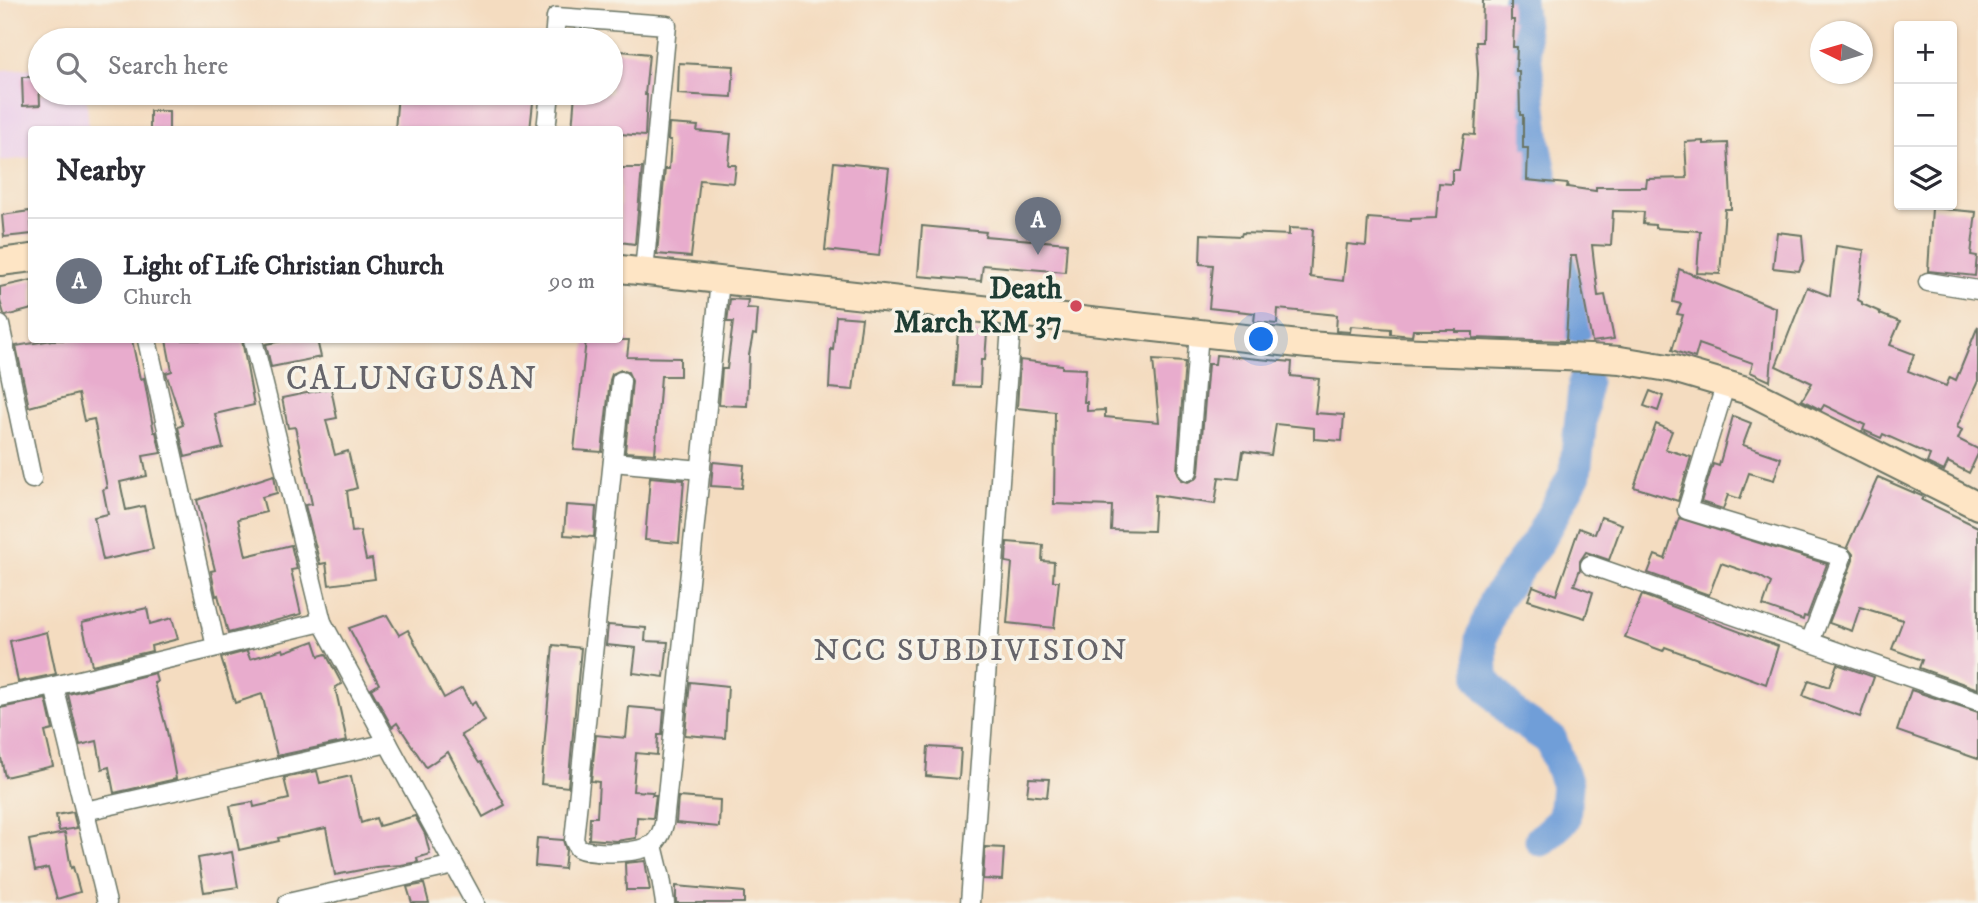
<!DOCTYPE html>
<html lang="en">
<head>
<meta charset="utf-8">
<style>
  body { margin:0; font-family:"IM FELL DW Pica",serif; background:#f2f2f3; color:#2b2b33 }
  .controls { position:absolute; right:21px; top:21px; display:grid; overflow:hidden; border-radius:7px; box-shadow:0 2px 5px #0004 }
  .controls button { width:63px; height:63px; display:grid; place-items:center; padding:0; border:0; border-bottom:2px solid #e1e1e2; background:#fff; color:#2b2b33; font:35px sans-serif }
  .compass { position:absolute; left:1810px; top:21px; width:63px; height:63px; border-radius:50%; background:#fff; box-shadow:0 2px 5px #0004; rotate:275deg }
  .you { position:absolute; left:1262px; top:340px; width:24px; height:24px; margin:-18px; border:5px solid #fff; border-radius:50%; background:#1a73e8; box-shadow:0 0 0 10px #1a73e833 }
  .badge { display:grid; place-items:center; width:46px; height:46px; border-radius:50%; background:#7c3aed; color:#fff; font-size:23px; font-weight:700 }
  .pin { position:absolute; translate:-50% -58px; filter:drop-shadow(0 2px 4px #0008) }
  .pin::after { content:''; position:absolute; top:37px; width:24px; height:21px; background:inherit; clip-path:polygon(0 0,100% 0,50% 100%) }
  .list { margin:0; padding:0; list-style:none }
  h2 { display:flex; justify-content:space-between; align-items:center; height:91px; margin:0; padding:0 28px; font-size:30px }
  h2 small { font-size:23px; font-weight:400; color:#7c7c81 }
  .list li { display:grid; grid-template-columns:46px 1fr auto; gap:21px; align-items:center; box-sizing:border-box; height:126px; padding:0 28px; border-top:2px solid #e1e1e2 }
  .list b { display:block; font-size:26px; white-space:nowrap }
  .list p { margin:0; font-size:23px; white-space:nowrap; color:#7c7c81 }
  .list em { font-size:23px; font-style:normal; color:#7c7c81 }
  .icon { flex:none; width:38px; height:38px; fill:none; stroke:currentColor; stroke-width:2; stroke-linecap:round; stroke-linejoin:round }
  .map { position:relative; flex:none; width:1978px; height:903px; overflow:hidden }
  .search { position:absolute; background:#fff; box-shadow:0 2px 5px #0004; left:28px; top:28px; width:595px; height:77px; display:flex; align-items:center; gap:18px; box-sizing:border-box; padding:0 24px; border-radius:38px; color:#7c7c81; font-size:26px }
  .panel { position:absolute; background:#fff; box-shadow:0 2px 5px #0004; left:28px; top:126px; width:595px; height:217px; border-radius:7px }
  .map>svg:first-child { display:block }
  .built { fill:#ecd1ea }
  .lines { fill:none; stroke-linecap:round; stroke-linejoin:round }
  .river { stroke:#709ed8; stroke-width:33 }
  .building { fill:#e8accd }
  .street-casing { stroke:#6a7565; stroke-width:21 }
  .secondary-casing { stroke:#6a7565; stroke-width:30 }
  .street { stroke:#fff; stroke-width:18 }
  .secondary { stroke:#fee5c5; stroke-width:26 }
  .poi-dot { fill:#d1495b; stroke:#f7f3e8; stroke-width:2.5 }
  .labels { text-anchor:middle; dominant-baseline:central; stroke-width:7; stroke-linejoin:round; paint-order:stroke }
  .poi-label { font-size:30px; font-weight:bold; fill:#1f3d34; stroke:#f7f3e8; text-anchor:end }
  .neighbourhood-label { font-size:32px; letter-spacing:2px; fill:#65646a; stroke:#f7f3e8 }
  .quarter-label { font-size:33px; letter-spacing:2px; fill:#65646a; stroke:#f7f3e8 }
</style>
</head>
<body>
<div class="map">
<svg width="1978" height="903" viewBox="0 0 1978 903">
  <rect width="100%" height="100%" fill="#f7f3e8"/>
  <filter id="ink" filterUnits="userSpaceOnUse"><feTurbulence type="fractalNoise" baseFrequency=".0143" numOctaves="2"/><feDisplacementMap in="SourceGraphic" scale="14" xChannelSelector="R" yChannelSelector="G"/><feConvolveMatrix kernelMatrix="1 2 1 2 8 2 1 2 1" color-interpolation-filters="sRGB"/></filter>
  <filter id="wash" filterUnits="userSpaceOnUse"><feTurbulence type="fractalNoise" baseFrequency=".00686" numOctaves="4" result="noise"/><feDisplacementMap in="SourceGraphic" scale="28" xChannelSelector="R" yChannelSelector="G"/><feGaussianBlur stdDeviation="1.57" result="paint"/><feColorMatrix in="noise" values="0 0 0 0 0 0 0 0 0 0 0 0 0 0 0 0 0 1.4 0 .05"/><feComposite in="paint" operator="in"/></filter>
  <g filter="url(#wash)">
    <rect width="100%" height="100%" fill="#f4dcc0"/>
    <!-- built -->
    <polygon class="built" points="40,68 40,93 86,93 89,129 32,130 31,158 0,161 0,70"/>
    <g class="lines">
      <!-- river -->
      <g class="river">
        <polyline points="1519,0 1535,144 1562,276 1577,326"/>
        <polyline points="1541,840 1564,819 1567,785 1551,740 1515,716 1482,679 1481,639 1495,600 1537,543 1575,474 1585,381"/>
      </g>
    </g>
    <g id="blocks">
      <!-- building -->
      <g class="building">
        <polygon points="1483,0 1511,0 1511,20 1514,20 1513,47 1517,47 1516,71 1519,71 1520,115 1523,115 1523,148 1528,148 1527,180 1568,184 1567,187 1596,191 1596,187 1646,187 1647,179 1687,178 1685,142 1704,141 1704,144 1728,143 1731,201 1731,209 1725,209 1720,274 1697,273 1700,231 1655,228 1655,225 1643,224 1644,212 1613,211 1611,246 1592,245 1598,296 1605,295 1614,339 1592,342 1576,256 1571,256 1566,341 1473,338 1473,332 1456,332 1456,330 1413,330 1412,336 1391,334 1391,329 1351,326 1350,332 1336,331 1337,315 1278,309 1277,324 1254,322 1255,313 1209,308 1213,265 1200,264 1201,234 1241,236 1242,233 1289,235 1289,228 1313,229 1310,277 1343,281 1347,244 1366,246 1368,218 1411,221 1411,219 1436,218 1439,183 1452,184 1452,170 1459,170 1464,134 1475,135 1478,74 1476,42 1482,42"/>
        <polygon points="611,50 649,54 645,95 647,95 645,136 620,134 620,130 572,130 575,93 611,93"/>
        <polygon points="679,63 734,66 732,97 678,94"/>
        <polygon points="22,77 39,77 40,105 23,106"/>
        <polygon points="398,93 534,93 530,130 395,130"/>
        <rect x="150" y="111" width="19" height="19"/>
        <polygon points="669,124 698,126 697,131 731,134 728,165 736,165 734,183 700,180 691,257 657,254 665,169 669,169 671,140 668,140"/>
        <polygon points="834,162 889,168 879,256 825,250"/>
        <polygon points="620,168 642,168 635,244 620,242"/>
        <polygon points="1932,208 1976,212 1971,255 1977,256 1975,276 1928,271"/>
        <polygon points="30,211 32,234 4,237 2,215"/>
        <polygon points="922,226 986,232 985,236 1067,243 1065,272 983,265 981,281 918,276"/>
        <polygon points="1777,232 1802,235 1804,259 1799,271 1773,268"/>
        <polygon points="1836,246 1864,250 1858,300 1862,302 1862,304 1880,312 1880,314 1900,322 1890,345 1914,354 1908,371 1946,386 1950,377 1956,380 1978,326 1978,381 1957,427 1962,430 1958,439 1978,449 1978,454 1969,473 1948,462 1944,471 1927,463 1930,455 1883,434 1881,438 1863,430 1865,425 1824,405 1821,410 1802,400 1812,383 1776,366 1807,287 1830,296"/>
        <polygon points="1679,269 1776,308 1770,381 1750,372 1753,363 1699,344 1695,358 1672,350 1683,315 1677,314 1681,304 1673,302"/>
        <polygon points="32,280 32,309 6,316 4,314 0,301 0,287"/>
        <polygon points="730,299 748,300 747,308 758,309 756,335 753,334 749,355 747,406 719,405 722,369 727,369 733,322 727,322"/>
        <polygon points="836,316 862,318 853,390 829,388 831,349 833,350"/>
        <polygon points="958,331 987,333 985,360 981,360 980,387 954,386"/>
        <polygon points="52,340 132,340 140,379 144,378 154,432 156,432 161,453 143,456 147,476 120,482 126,510 144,506 153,549 103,560 94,517 108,514 103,489 107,488 94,419 84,421 78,394 29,407 16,346"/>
        <polygon points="166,340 242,340 254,405 215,414 223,448 185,457 178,427 183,425 166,373 172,371"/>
        <polygon points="287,340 317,340 321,357 271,367 266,344"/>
        <polygon points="586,340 629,340 627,357 680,358 680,376 661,376 655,454 625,452 632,381 628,372 621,370 612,374 610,380 602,452 574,450"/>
        <polygon points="1216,355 1292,362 1291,376 1319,379 1315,413 1344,415 1342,441 1314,439 1314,428 1276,424 1271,455 1243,451 1239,479 1219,477 1215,504 1155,495 1153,531 1111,530 1112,506 1054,504 1055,412 1017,408 1020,360 1062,365 1062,368 1086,369 1084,402 1087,402 1087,411 1105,410 1105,417 1159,422 1153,360 1185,362 1177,470 1181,480 1188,482 1197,478 1199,472 1208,364 1215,364"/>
        <polygon points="331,388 337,418 326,420 335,455 348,451 357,488 347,491 352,532 360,531 366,560 372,559 375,579 329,585 326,563 320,564 305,505 312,504 295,427 288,428 282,398"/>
        <polygon points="1650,391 1663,396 1658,411 1644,406"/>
        <polygon points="1733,416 1751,423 1743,445 1781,458 1774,480 1749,473 1740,499 1728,495 1723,509 1701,502 1713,464 1719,466"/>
        <polygon points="1656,424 1672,431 1665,449 1691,457 1678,501 1634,487"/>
        <polygon points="713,462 744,465 742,488 711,486"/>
        <polygon points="274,475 277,493 262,497 266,512 238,519 246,556 291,545 297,569 291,570 301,614 228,633 218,595 216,596 211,571 215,570 197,500"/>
        <polygon points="650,477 684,480 679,543 645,540"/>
        <polygon points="1878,477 1924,497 1922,500 1978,527 1978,689 1919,668 1922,660 1892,649 1903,620 1860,607 1852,631 1829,623 1853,560 1853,554 1847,547"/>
        <polygon points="566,505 596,507 594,537 564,535"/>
        <polygon points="1601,517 1622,524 1609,560 1586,552 1580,561 1580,569 1574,585 1593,592 1585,618 1528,600 1533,586 1556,595 1579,528 1595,534"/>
        <polygon points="1679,518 1827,564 1807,617 1804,616 1803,620 1763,606 1771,583 1759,576 1721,563 1709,595 1648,573 1655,555 1665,559"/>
        <polygon points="1007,542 1043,545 1042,561 1054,562 1053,581 1059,581 1054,628 1007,623 1012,563 1006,562"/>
        <polygon points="1642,595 1778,646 1766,684 1665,647 1663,651 1625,637"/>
        <polygon points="147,608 150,624 172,618 178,639 151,646 152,651 92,665 82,623"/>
        <polygon points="387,615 399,635 408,630 444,698 462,688 471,705 475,702 485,721 461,735 479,763 481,762 505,805 483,817 448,752 426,767 397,723 392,727 371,689 379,684 349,628"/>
        <polygon points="608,625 646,628 645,641 668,642 664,677 633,673 636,648 606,645"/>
        <polygon points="47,632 56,674 18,682 10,641"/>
        <polygon points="314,641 319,656 326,654 342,684 335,687 347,741 277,756 262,694 235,703 221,658 247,651 250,659 283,649 284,652"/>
        <polygon points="553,645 581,648 568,787 541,784"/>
        <polygon points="1837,664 1874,677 1860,717 1803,696 1809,680 1829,687"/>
        <polygon points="155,673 157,682 154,683 167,731 176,779 114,793 109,767 102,769 97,741 80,745 68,694"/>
        <polygon points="690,682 728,686 725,738 685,735"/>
        <polygon points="1911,690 1978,712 1978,759 1897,731"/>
        <polygon points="46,699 53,730 45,732 53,766 5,777 0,753 0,708"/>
        <polygon points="629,707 664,710 662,735 658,735 657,755 636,753 633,791 653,792 652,795 656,795 653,818 637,817 636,838 616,841 589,839 590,817 597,817 599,782 591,781 596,735 626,738"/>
        <polygon points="928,747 961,749 959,779 926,776"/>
        <polygon points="317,771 320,783 351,776 361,823 376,818 379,826 415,816 425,834 430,854 417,858 418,862 401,865 376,867 335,875 326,828 278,838 279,841 239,850 230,806 253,802 254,807 289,799 284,778"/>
        <polygon points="1029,778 1049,779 1047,797 1027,795"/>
        <polygon points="678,797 720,800 719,827 676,823"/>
        <polygon points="73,812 77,828 59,831 56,815"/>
        <polygon points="65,833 71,868 73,867 80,892 57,899 48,868 35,871 29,840"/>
        <polygon points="537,838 563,840 566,850 564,869 535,866"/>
        <polygon points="985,847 1004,848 1002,880 983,879"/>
        <polygon points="232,852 238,887 204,892 198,858"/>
        <polygon points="645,861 650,890 626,890 625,863"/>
        <polygon points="424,884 429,903 412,903 407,887"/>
        <polygon points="676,886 744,892 744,903 676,903"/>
      </g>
    </g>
  </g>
  <g filter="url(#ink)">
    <use href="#blocks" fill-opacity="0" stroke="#6a7565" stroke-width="2"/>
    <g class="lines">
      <defs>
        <g id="street">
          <polyline points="554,40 556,17 667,25 644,272"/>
          <polyline points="546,130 550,93"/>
          <polyline points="1928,282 1978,290"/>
          <polyline points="0,325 32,479"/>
          <polyline points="147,340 216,647"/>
          <polyline points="253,340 322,622 475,903"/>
          <path d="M 621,381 L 574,840 L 578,848 C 592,855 642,854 654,843 C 660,838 662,831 664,824 L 720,281"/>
          <polyline points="1726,383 1687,510 1842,557 1810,642"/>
          <polyline points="613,462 701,470"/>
          <polyline points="1188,471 1199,333"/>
          <polyline points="1590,565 1978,701"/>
          <polyline points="54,686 107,903"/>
          <polyline points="0,697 54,686 322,622"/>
          <polyline points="85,811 388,743"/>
          <polyline points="653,845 661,878 665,903"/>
          <polyline points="288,903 454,865"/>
          <polyline points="970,903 1012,312"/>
        </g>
        <g id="secondary">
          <polyline points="0,262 32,258"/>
          <polyline points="620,269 1308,345 1395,351 1590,358 1620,360 1674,369 1749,391 1978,506"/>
        </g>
      </defs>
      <!-- street casing -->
      <use href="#street" class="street-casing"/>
      <!-- secondary casing -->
      <use href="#secondary" class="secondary-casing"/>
      <!-- street -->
      <use href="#street" class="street"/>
      <!-- secondary -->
      <use href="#secondary" class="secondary"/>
    </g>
  </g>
  <!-- markers -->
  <circle class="poi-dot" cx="1076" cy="306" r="7"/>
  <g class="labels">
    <!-- poi labels -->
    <g class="poi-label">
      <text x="1062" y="289">Death<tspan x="1062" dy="34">March KM 37</tspan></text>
    </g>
    <!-- neighbourhood labels -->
    <g class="neighbourhood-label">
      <text x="971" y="651">NCC SUBDIVISION</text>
    </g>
    <!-- quarter labels -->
    <g class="quarter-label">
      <text x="412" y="379">CALUNGUSAN</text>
    </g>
  </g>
</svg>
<div class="controls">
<button>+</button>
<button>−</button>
<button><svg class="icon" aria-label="layers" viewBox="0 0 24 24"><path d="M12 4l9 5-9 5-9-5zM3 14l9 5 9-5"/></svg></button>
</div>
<svg class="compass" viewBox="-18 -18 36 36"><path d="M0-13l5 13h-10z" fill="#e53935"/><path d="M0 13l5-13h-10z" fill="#7c7c81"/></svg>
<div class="you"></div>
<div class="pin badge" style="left:1038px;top:255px;background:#6b7280">A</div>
<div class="search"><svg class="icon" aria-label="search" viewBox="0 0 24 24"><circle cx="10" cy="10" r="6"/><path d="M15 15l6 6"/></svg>Search here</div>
<section class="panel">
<h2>Nearby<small></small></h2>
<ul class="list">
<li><span class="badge" style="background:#6b7280">A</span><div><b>Light of Life Christian Church</b><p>Church</p></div><em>90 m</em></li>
</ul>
</section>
</div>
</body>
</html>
